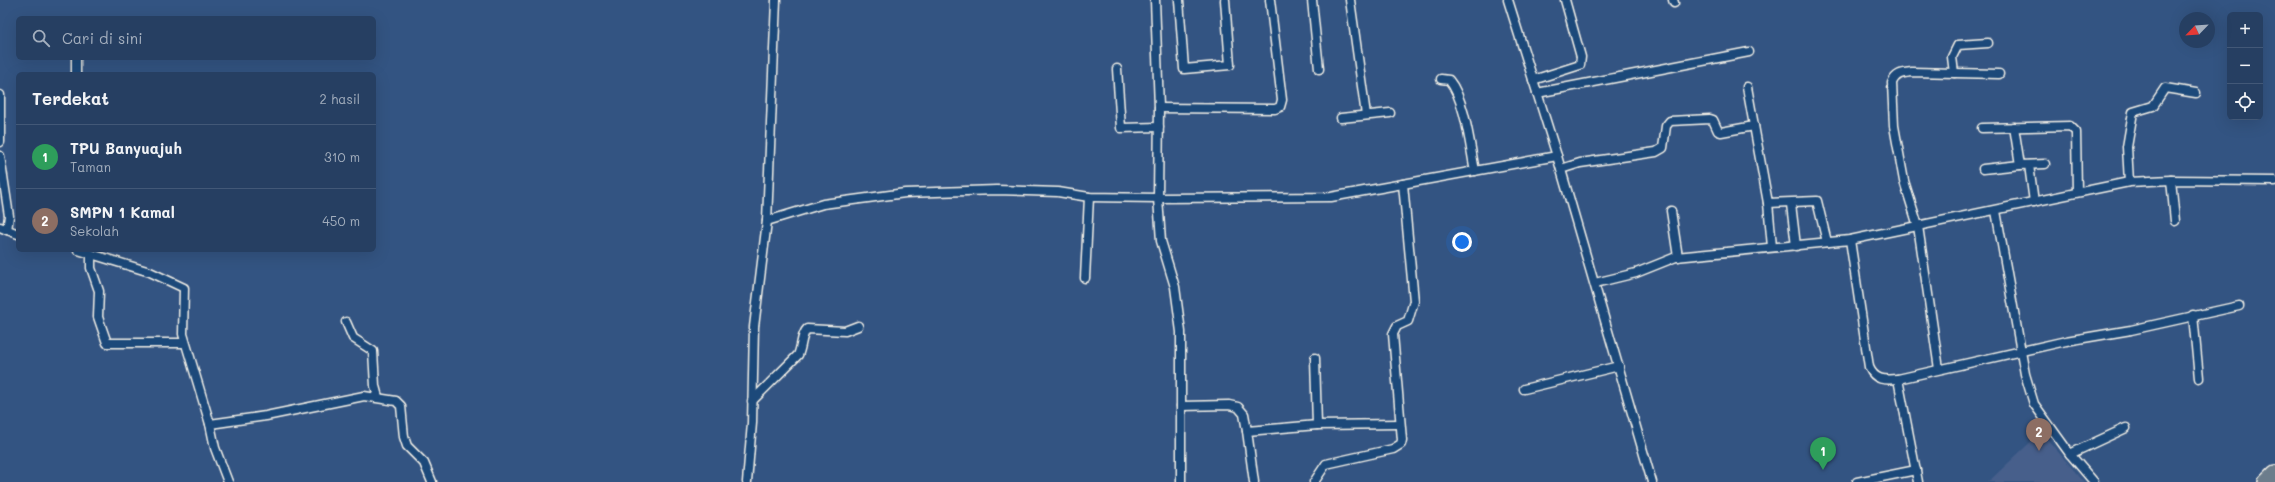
<!DOCTYPE html>
<html lang="id">
<head>
<meta charset="utf-8">
<style>
  body { margin:0; font-family:Mali,sans-serif; background:#2e4668; color:#f1f3f6 }
  .controls { position:absolute; right:12px; top:12px; display:grid; overflow:hidden; border-radius:6px; box-shadow:0 4px 16px #0002 }
  .controls button { width:36px; height:36px; display:grid; place-items:center; padding:0; border:0; border-bottom:1px solid #425877; background:#263f62; color:#f1f3f6; font:20px sans-serif }
  .compass { position:absolute; left:2179px; top:12px; width:36px; height:36px; border-radius:50%; background:#263f62; box-shadow:0 4px 16px #0002; rotate:245deg }
  .you { position:absolute; left:1462px; top:242px; width:14px; height:14px; margin:-10px; border:3px solid #fff; border-radius:50%; background:#1a73e8; box-shadow:0 0 0 6px #1a73e833 }
  .badge { display:grid; place-items:center; width:26px; height:26px; border-radius:50%; background:#95b2f1; color:#fff; font-size:13px; font-weight:700 }
  .pin { position:absolute; translate:-50% -33px; filter:drop-shadow(0 1px 2px #0008) }
  .pin::after { content:''; position:absolute; top:21px; width:14px; height:12px; background:inherit; clip-path:polygon(0 0,100% 0,50% 100%) }
  .list { margin:0; padding:0; list-style:none }
  h2 { display:flex; justify-content:space-between; align-items:center; height:52px; margin:0; padding:0 16px; font-size:17px }
  h2 small { font-size:13px; font-weight:400; color:#a4afbe }
  .list li { display:grid; grid-template-columns:26px 1fr auto; gap:12px; align-items:center; box-sizing:border-box; height:64px; padding:0 16px; border-top:1px solid #425877 }
  .list b { display:block; font-size:15px; white-space:nowrap }
  .list p { margin:0; font-size:13px; white-space:nowrap; color:#a4afbe }
  .list em { font-size:13px; font-style:normal; color:#a4afbe }
  .icon { flex:none; width:22px; height:22px; fill:none; stroke:currentColor; stroke-width:2; stroke-linecap:round; stroke-linejoin:round }
  .map { position:relative; flex:none; width:2275px; height:482px; overflow:hidden }
  .search { position:absolute; background:#263f62; box-shadow:0 4px 16px #0002; left:16px; top:16px; width:360px; height:44px; display:flex; align-items:center; gap:10px; box-sizing:border-box; padding:0 14px; border-radius:6px; color:#a4afbe; font-size:15px }
  .panel { position:absolute; background:#263f62; box-shadow:0 4px 16px #0002; left:16px; top:72px; width:360px; height:180px; border-radius:6px }
  .map>svg:first-child { display:block }
  .built { fill:#465f8b }
  .lines { fill:none; stroke-linecap:round; stroke-linejoin:round }
  .street-casing { stroke:#f4f1e8; stroke-width:11 }
  .highway-casing { stroke:#f4f1e8; stroke-width:18 }
  .street { stroke:#1f4a7a; stroke-width:8 }
  .highway { stroke:#6c7d8c; stroke-width:15 }
</style>
</head>
<body>
<div class="map">
<svg width="2275" height="482" viewBox="0 0 2275 482">
  <rect width="100%" height="100%" fill="#335482"/>
  <filter id="ink" filterUnits="userSpaceOnUse"><feTurbulence type="fractalNoise" baseFrequency=".025" numOctaves="2"/><feDisplacementMap in="SourceGraphic" scale="8" xChannelSelector="R" yChannelSelector="G"/><feConvolveMatrix kernelMatrix="1 2 1 2 8 2 1 2 1" color-interpolation-filters="sRGB"/></filter>
  <g filter="url(#ink)">
    <!-- built -->
    <polygon class="built" points="2041,432 2084,482 1988,482"/>
    <g class="lines">
      <defs>
        <g id="street">
          <polyline points="776,0 767,221 823,204 905,193 997,190 1058,192 1089,197 1158,198 1331,197 1557,156"/>
          <polyline points="1155,0 1159,108 1158,198 1161,241 1175,287 1181,332 1181,482"/>
          <polyline points="1179,0 1184,69 1230,65 1225,0"/>
          <polyline points="1312,0 1319,69"/>
          <polyline points="1350,0 1366,115"/>
          <polyline points="1508,0 1557,156 1652,482"/>
          <polyline points="1673,0 1674,3"/>
          <polyline points="1117,69 1121,128 1159,127"/>
          <polyline points="1954,73 1952,57 1958,45 1988,43"/>
          <polyline points="76,74 76,58"/>
          <path d="M 1441,79 L 1449,80 C 1465,99 1470,146 1475,171"/>
          <polyline points="1533,80 1580,65 1581,57 1565,0"/>
          <polyline points="1747,87 1768,203 1817,201 1827,242"/>
          <polyline points="1537,93 1749,52"/>
          <polyline points="0,95 0,142"/>
          <polyline points="1159,108 1275,109 1280,107 1282,100 1270,0"/>
          <polyline points="1341,118 1390,113"/>
          <polyline points="2014,127 2020,165 2045,164"/>
          <polyline points="1982,128 2070,126 2076,132 2077,192"/>
          <polyline points="0,156 9,216 7,230"/>
          <polyline points="2029,165 2034,202"/>
          <polyline points="1561,169 1580,163 1656,152 1663,148 1666,126 1670,121 1710,119 1713,120 1718,131 1721,132 1754,126"/>
          <polyline points="1983,169 2020,165"/>
          <polyline points="2171,180 2175,221"/>
          <polyline points="2129,182 2127,147 2133,112 2153,106 2165,88 2196,93"/>
          <polyline points="1768,203 1772,247"/>
          <polyline points="1791,204 1796,246"/>
          <polyline points="1671,211 1678,257"/>
          <polyline points="1996,211 2025,374 2034,404 2070,454 2094,482"/>
          <polyline points="0,227 18,234"/>
          <path d="M 1850,240 L 1869,367 C 1875,381 1885,380 1898,379 L 2066,341 L 2131,330 L 2239,306"/>
          <polyline points="78,250 150,272 184,288 183,334 210,424 266,416 364,396 396,401 401,406 404,437 407,446 424,463 432,482"/>
          <polyline points="91,254 91,268 99,291 98,317 107,343 185,343"/>
          <polyline points="1085,278 1089,197"/>
          <polyline points="1595,283 1636,273 1676,257 1850,240 2129,182 2171,180 2275,181"/>
          <polyline points="2193,315 2199,378"/>
          <polyline points="346,322 353,338 373,351 375,386 378,397"/>
          <path d="M 1939,369 L 1918,226 L 1904,181 L 1894,126 L 1892,83 C 1896,73 1903,73 1912,72 L 1999,74"/>
          <polyline points="1898,379 1918,482"/>
          <polyline points="1524,389 1619,366"/>
          <path d="M 752,401 L 798,355 C 802,347 801,335 807,329 L 845,331 L 858,326"/>
          <polyline points="1181,406 1229,405 1238,407 1244,414 1247,431 1317,425 1315,358"/>
          <polyline points="210,424 215,448 228,482"/>
          <polyline points="1317,425 1400,424"/>
          <polyline points="1247,431 1254,482"/>
          <polyline points="2070,454 2126,428"/>
          <polyline points="747,482 752,423 754,327 767,221"/>
          <polyline points="1314,482 1326,464 1393,449 1401,444 1402,440 1393,334 1397,326 1408,321 1414,301 1403,184"/>
          <polyline points="1857,482 1916,470"/>
        </g>
        <polyline id="highway" points="2266,482 2275,473"/>
      </defs>
      <!-- street casing -->
      <use href="#street" class="street-casing"/>
      <!-- highway casing -->
      <use href="#highway" class="highway-casing"/>
      <!-- street -->
      <use href="#street" class="street"/>
      <!-- highway -->
      <use href="#highway" class="highway"/>
    </g>
  </g>
</svg>
<div class="controls">
<button>+</button>
<button>−</button>
<button><svg class="icon" aria-label="locate" viewBox="0 0 24 24"><circle cx="12" cy="12" r="6"/><path d="M12 2v4M12 18v4M2 12h4M18 12h4"/></svg></button>
</div>
<svg class="compass" viewBox="-18 -18 36 36"><path d="M0-13l5 13h-10z" fill="#e53935"/><path d="M0 13l5-13h-10z" fill="#a4afbe"/></svg>
<div class="you"></div>
<div class="pin badge" style="left:1823px;top:470px;background:#2e9e5b">1</div>
<div class="pin badge" style="left:2039px;top:451px;background:#8d6e63">2</div>
<div class="search"><svg class="icon" aria-label="search" viewBox="0 0 24 24"><circle cx="10" cy="10" r="6"/><path d="M15 15l6 6"/></svg>Cari di sini</div>
<section class="panel">
<h2>Terdekat<small>2 hasil</small></h2>
<ul class="list">
<li><span class="badge" style="background:#2e9e5b">1</span><div><b>TPU Banyuajuh</b><p>Taman</p></div><em>310 m</em></li>
<li><span class="badge" style="background:#8d6e63">2</span><div><b>SMPN 1 Kamal</b><p>Sekolah</p></div><em>450 m</em></li>
</ul>
</section>
</div>
</body>
</html>
